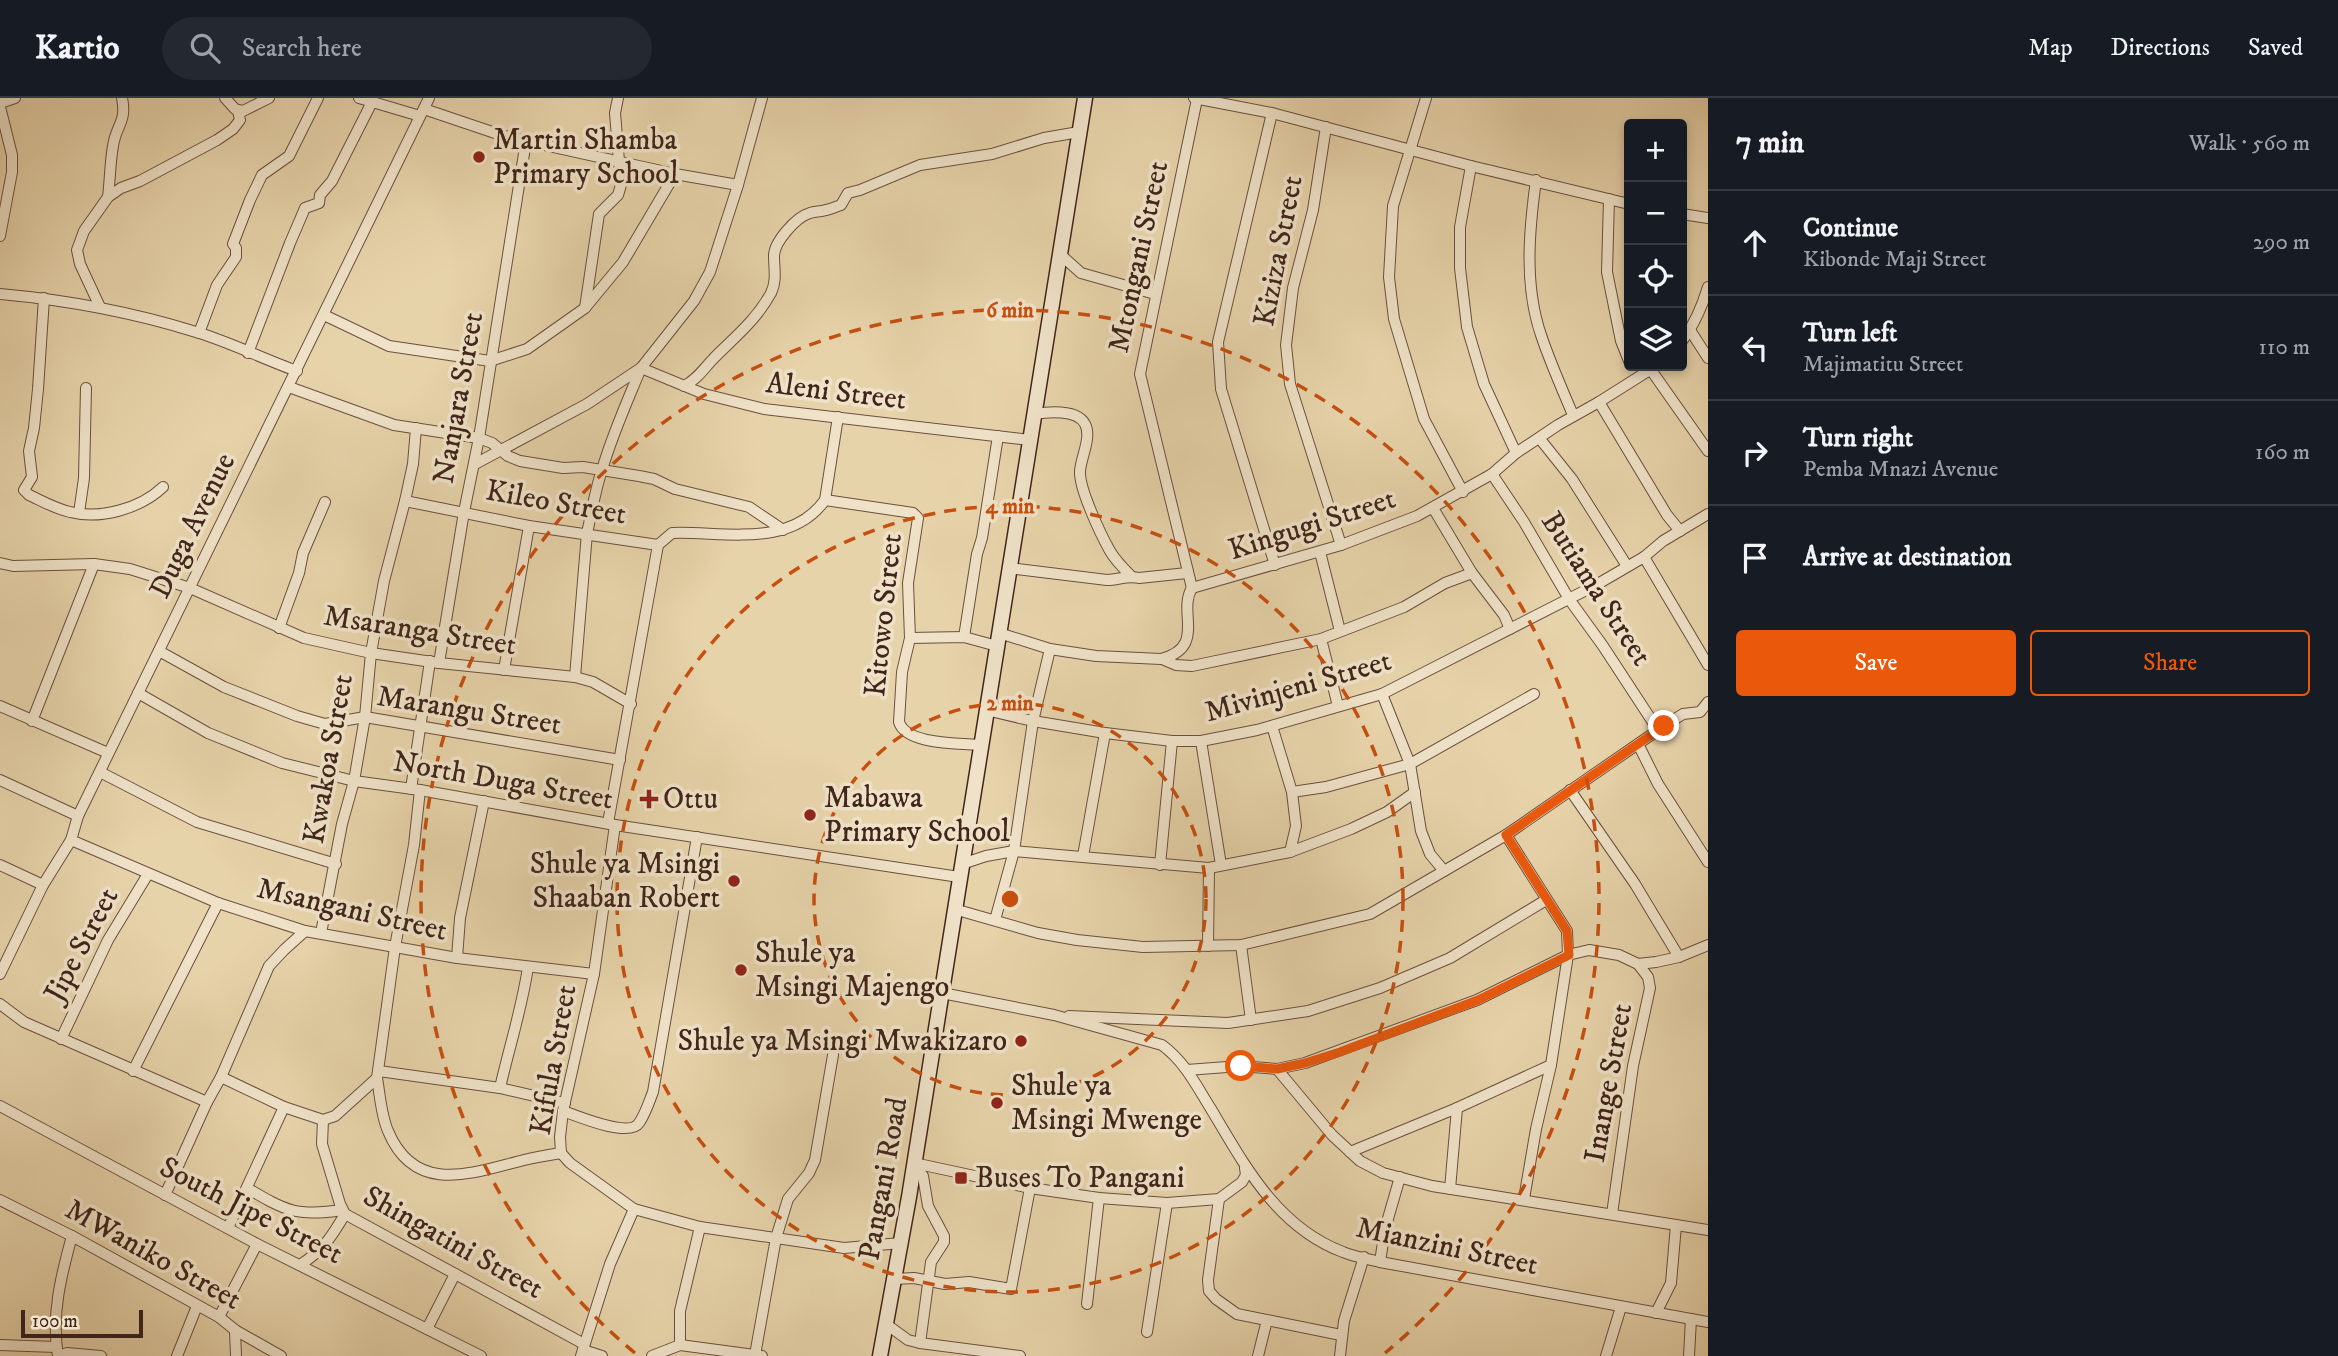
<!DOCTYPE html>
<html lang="en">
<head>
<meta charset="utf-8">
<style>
  body { margin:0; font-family:"IM FELL DW Pica",serif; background:#242831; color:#f1f3f6 }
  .controls { position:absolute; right:21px; top:21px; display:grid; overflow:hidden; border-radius:7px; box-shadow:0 4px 10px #0003 }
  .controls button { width:63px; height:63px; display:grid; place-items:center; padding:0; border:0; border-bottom:2px solid #363941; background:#171b24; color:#f1f3f6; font:35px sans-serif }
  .scale { position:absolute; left:21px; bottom:18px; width:122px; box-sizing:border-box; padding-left:7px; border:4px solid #41251b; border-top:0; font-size:19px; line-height:24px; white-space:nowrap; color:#41251b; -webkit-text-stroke:5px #efe2c8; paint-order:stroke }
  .stop { position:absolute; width:21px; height:21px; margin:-16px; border:5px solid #ea580c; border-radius:50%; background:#fff }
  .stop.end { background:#ea580c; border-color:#fff; box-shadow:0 2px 7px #0008 }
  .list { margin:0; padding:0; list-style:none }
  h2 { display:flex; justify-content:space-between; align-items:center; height:91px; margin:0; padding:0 28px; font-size:30px }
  h2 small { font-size:23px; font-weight:400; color:#9ea1a6 }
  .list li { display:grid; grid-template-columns:46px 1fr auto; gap:21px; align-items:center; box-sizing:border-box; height:105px; padding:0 28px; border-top:2px solid #363941 }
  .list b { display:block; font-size:26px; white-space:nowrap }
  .list p { margin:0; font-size:23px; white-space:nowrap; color:#9ea1a6 }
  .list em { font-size:23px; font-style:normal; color:#9ea1a6 }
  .actions { display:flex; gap:14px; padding:21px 28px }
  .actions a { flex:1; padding:16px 0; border:2px solid #ea580c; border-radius:7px; text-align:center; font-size:24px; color:#ea580c }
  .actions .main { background:#ea580c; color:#fff }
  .icon { flex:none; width:38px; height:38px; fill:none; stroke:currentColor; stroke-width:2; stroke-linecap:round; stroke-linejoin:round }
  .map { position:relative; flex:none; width:1708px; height:1258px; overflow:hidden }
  header { display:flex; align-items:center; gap:42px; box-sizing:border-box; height:98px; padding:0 35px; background:#171b24; border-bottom:2px solid #363941 }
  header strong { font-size:33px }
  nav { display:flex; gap:38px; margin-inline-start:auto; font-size:24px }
  .search { width:490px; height:63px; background:#242831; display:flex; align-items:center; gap:18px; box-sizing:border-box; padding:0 24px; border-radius:38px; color:#9ea1a6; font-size:26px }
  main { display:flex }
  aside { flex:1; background:#171b24 }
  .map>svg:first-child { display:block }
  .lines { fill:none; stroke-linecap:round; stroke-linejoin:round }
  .street-casing { stroke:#6a503f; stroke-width:12 }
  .secondary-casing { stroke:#41251b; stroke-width:17 }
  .street { stroke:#efe2c8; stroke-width:10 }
  .secondary { stroke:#efe2c8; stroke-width:14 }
  .route { stroke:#ea580c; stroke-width:9 }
  .ring { fill:none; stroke:#c74f0f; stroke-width:3.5; stroke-dasharray:12 9 }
  .poi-dot { fill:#8f2418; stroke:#efe2c8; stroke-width:2.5 }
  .labels { text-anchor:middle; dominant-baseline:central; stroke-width:7; stroke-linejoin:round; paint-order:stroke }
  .poi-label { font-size:30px; fill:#41251b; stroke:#efe2c8; text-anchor:start }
  .street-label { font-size:30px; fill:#41251b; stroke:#efe2c8 }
  .centre { fill:#c74f0f; stroke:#efe2c8; stroke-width:3.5 }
  .ring-label { font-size:21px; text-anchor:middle; font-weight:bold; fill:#c74f0f; stroke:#efe2c8; stroke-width:7; stroke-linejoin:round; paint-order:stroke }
</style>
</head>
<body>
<header>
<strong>Kartio</strong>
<div class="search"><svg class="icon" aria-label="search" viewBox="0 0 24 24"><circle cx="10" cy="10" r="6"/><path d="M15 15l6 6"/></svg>Search here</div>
<nav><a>Map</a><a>Directions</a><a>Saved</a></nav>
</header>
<main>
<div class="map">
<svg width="1708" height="1258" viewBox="0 0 1708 1258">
  <rect width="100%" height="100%" fill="#e7d3aa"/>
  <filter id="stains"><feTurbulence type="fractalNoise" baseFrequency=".00286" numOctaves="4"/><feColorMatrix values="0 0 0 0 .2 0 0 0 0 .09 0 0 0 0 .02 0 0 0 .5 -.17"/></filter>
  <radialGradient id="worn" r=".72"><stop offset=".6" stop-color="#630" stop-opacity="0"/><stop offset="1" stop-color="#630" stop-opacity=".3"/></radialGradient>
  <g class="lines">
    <defs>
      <g id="street">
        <polyline points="225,0 235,11 243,13 269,0"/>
        <polyline points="359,0 420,18"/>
        <polyline points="1194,0 1272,15 1471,68 1629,106"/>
        <polyline points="1426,0 1393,108 1389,179 1394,221 1424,321 1463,394"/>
        <polyline points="0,5 15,0"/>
        <polyline points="0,9 12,57 12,74 0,138"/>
        <polyline points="424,11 501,37 526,43 675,76 738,87"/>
        <polyline points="1272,15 1218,244 1221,291 1275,467"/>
        <polyline points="1326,29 1313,112 1293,190 1286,247 1290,286 1341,447"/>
        <polyline points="1471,68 1460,129 1460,170 1467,229 1484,286 1516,355"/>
        <path d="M 1536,82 C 1529,133 1524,187 1541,237 C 1550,264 1562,291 1573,317"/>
        <path d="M 108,99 C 110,83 110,65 113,48 C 116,27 127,24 122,0"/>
        <polyline points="1609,101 1607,174 1621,243 1629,263"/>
        <polyline points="1682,116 1708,120"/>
        <polyline points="1061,157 1081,175 1155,196"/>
        <path d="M 0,196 C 67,202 132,214 196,234 C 230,244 263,261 297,273"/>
        <path d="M 44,200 L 38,291 L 34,330 L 29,353 L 32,379 L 24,392 L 29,397 C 42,403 56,411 70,414 C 101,422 141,410 163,389"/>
        <polyline points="100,209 80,166 77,152 84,133 108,99 121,90 140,83 217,42 233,31 240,22 238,13"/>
        <polyline points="585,210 599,116 618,97 621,87 615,15 618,0"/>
        <polyline points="324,217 389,248 490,263 527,251 585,210 623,164 675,76"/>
        <polyline points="1690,232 1708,260"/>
        <polyline points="199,235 217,187 236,159 236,150 233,146 250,102 262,77 289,58 318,0"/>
        <path d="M 1682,243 C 1694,227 1702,209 1708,189"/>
        <polyline points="248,255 290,145 305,110 319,105 320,97 332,83 372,4"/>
        <polyline points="1651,272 1708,353"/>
        <path d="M 684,288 C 698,281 704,270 715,259 C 735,239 757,221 771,195 C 777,183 774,171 774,158 C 774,144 796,119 810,115 C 815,113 820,114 826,112 C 831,111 835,109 841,107 L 848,95 L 860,92 L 920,67 L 992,56 L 1044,40 L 1079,34"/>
        <polyline points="289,289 394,327 479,340 492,345 508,358 520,363 563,370 583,369 639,378 654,381 675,391 749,409 783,432"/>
        <polyline points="1599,304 1667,417 1680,433"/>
        <path d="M 1034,316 C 1047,314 1077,311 1085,326 C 1092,339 1081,359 1080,373 C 1079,391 1101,437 1110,453 C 1115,462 1123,470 1131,478"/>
        <polyline points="1540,341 1572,381 1627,468"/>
        <polyline points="475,366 587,306 641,270 694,203 710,174 738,87 762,0"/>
        <polyline points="1492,376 1524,424 1569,501 1603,548 1658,632"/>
        <path d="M 825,402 L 913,415 L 918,420 L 908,485 L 910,540 L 902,574 L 899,624 C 906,647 960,645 981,647"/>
        <polyline points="405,403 529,428 658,447"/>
        <polyline points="1433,410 1472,475 1504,517 1510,531"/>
        <polyline points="79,415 84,380 86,290"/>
        <polyline points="1320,454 1340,533"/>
        <polyline points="1644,459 1708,567"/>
        <polyline points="0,465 13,468 94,466 130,471 190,490 304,540 371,555 439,565 575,579 593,584 631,606"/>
        <path d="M 1009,470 L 1107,482 C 1118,482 1128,477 1139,480 L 1187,475"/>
        <polyline points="1192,490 1140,276 1197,1"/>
        <polyline points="279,530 299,475 303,455 325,404"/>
        <path d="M 999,535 L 1050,551 L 1096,558 L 1161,561 C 1207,549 1177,514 1192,490 L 1341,447 L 1417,418 L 1492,376 L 1516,355 L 1558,327 L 1599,304 L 1656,268"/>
        <polyline points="964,539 977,456 982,440 998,338"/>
        <polyline points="910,540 964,539 997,548"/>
        <polyline points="1321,541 1338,608"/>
        <polyline points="159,553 224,589 297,618 325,626 365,619 620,662"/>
        <polyline points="1162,561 1176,567 1192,568 1321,541 1404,509 1445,485 1472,475"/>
        <polyline points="439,565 464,414 479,340 526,43"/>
        <polyline points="504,572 529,428"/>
        <path d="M 575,579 L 587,435 C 592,414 595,392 602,372 C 612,337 627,304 641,270 L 704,296 L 764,311 L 1030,342"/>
        <polyline points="138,595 208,635 282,665 354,683 420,692 615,727 959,779"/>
        <polyline points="1382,596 1410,666 1421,733 1430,756 1444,773"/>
        <polyline points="0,608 108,655"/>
        <polyline points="986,612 1033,623 1105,635 1172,643 1201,643 1257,632 1382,596 1596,487 1644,459 1663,443 1708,416"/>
        <polyline points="32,623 94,466"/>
        <polyline points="1272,628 1292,694 1296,728 1290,754"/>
        <polyline points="1201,643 1221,767"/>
        <polyline points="1638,646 1658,686 1708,764"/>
        <polyline points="100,674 197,724 336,766"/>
        <polyline points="0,682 78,718"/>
        <polyline points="411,691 430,563"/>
        <polyline points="1570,692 1635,786 1679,859"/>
        <polyline points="1292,694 1326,689 1410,666 1534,596"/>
        <path d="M 608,725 L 658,447 L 672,435 C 723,433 790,451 825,402 L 838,319"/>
        <polyline points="615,727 594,876 563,1013 560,1039 561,1055 570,1065 634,1111 700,1129 844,1150 901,1145"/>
        <polyline points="1506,737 1567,833 1568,857 1551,967 1536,1031 1524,1101"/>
        <polyline points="71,742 218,805 305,833 457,860 594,876"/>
        <polyline points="1083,758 1105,635"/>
        <polyline points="962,766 986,758 1014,753 1209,770 1290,754 1351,731 1387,714 1415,694"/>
        <polyline points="0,767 43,787"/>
        <polyline points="1160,767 1172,643"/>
        <polyline points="954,811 1038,835 1077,842 1143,849 1241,847 1370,816 1506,737 1664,628 1683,616 1700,614 1708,604"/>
        <polyline points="995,822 1014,753 1033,623 1050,551"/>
        <polyline points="321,835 342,726 354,683 365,619 371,555 384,483 405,403 413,366 416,330"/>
        <polyline points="1241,847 1251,922"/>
        <polyline points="1208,848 1209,770"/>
        <polyline points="457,860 460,820 484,703"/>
        <polyline points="0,876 43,787 71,742 78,718 429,0"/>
        <path d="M 942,895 L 1054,917 L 1162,947 C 1185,964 1196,987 1211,1011 C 1245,1068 1277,1129 1343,1154 C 1355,1159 1368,1161 1380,1164 L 1708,1224"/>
        <polyline points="0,906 24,924 207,1004"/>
        <polyline points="1069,918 1228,925 1308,913 1380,890 1450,860 1546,802"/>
        <polyline points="61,941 108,842 148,776"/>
        <polyline points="1277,971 1332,1037 1360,1063 1383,1075 1432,1088 1708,1132"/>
        <polyline points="1187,972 1240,968 1277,971 1305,965 1477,902 1568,857 1589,852 1619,857 1638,866 1656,864 1679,859 1708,847"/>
        <polyline points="133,973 218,805"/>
        <polyline points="379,973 500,990 565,1005"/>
        <polyline points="221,979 284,1009 323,1022 335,1018 377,980 395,849 414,747 420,692"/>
        <path d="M 377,980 C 380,997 381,1017 388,1033 C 415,1098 472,1075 524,1062 C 536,1059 549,1057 561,1055"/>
        <path d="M 500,990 C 509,950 522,910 528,869"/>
        <polyline points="0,1008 257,1146 481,1258"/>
        <path d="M 563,1013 C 577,1018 629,1040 639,1025 C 645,1017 649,1004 653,994 L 697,739"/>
        <polyline points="323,1022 322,1046 340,1106 345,1116 584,1246"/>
        <polyline points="1350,1054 1457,1010 1551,967"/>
        <polyline points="914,1065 1030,1090 1099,1100 1167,1105 1219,1101 1242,1084 1246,1077 1245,1070"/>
        <polyline points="914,1065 923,1078 928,1108 944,1138 944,1144 931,1164 920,1245"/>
        <path d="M 247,1090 C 286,1113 297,1119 342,1112"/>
        <polyline points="1450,1091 1457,1010"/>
        <polyline points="165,1097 207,1004 221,979 269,868 284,852 305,833"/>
        <polyline points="1219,1101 1208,1182 1209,1193 1216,1201 1237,1216 1341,1237"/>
        <polyline points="0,1102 72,1138 219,1219 235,1232 281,1258"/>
        <polyline points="1612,1116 1633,968 1650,890 1648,879 1638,866"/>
        <polyline points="228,1130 284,1009"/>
        <polyline points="1380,1164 1385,1131 1400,1079"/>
        <path d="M 300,1167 C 323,1152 331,1140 345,1116"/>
        <polyline points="894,1181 914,1180 945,1186 969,1184 1011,1191 1030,1090"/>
        <polyline points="1087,1206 1099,1100"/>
        <polyline points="1656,1215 1671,1185 1676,1127"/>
        <polyline points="219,1219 257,1146"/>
        <polyline points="886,1226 908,1242 920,1245 1020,1258"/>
        <polyline points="427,1231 455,1176"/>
        <polyline points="235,1232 236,1258"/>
        <polyline points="1147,1234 1167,1105"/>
        <polyline points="0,1247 56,1249"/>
        <polyline points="680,1247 680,1213 700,1129"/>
        <polyline points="583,1252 602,1258"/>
        <polyline points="755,1257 776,1140 788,1101 809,1075 815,1062 833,957"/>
        <path d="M 58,1258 C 51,1217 61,1178 72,1138"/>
        <polyline points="59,1258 67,1255 101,1258"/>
        <polyline points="177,1258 197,1208"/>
        <polyline points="581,1258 610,1166 634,1111"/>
        <polyline points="652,1258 680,1247 762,1258"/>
        <polyline points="1258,1258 1267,1222"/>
        <polyline points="1340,1258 1344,1223 1364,1159"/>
        <polyline points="1606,1258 1621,1209"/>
        <polyline points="1689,1258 1691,1221"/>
      </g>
      <polyline id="secondary" points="880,1258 909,1099 1085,0"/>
    </defs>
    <!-- street casing -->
    <use href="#street" class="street-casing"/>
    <!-- secondary casing -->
    <use href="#secondary" class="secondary-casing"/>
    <!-- street -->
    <use href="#street" class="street"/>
    <!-- secondary -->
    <use href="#secondary" class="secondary"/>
  </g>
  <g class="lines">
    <!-- route -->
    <polyline class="route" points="1241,968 1277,971 1305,965 1340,954 1478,902 1569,857 1567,833 1506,737 1664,628"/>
  </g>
  <!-- distance rings -->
  <g class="ring">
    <circle cx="1010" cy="801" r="196"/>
    <circle cx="1010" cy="801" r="393"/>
    <path d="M635 1255A589 589 0 1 1 1385 1255"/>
  </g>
  <!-- markers -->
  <g class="poi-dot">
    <circle cx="479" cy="59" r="7"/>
    <path d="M645.5 690.5h7v7h7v7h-7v7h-7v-7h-7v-7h7z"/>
    <circle cx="810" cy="717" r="7"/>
    <circle cx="734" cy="783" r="7"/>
    <circle cx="741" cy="872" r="7"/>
    <circle cx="1021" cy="943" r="7"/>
    <circle cx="997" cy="1005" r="7"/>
    <rect x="954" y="1073" width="14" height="14" rx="3.5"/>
  </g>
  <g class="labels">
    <!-- poi labels -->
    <g class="poi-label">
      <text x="493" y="42">Martin Shamba<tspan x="493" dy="34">Primary School</tspan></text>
      <text x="824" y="700">Mabawa<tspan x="824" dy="34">Primary School</tspan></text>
      <text x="663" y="701">Ottu</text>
      <text x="720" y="766" text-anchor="end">Shule ya Msingi<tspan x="720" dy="34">Shaaban Robert</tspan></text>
      <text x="755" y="855">Shule ya<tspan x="755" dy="34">Msingi Majengo</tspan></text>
      <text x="1007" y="943" text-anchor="end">Shule ya Msingi Mwakizaro</text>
      <text x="1011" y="988">Shule ya<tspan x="1011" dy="34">Msingi Mwenge</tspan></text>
      <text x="975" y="1080">Buses To Pangani</text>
    </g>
    <!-- street labels -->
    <g class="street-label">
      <text transform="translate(1279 153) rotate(-79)">Kiziza Street</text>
      <text transform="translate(1139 159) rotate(-78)">Mtongani Street</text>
      <text transform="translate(836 294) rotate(7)">Aleni Street</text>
      <text transform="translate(459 300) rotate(-80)">Nanjara Street</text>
      <text transform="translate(556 405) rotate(10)">Kileo Street</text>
      <text transform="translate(1312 427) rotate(-18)">Kingugi Street</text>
      <text transform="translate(193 428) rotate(-64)">Duga Avenue</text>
      <text transform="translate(1596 491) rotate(57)">Butiama Street</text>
      <text transform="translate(884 517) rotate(-84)">Kitowo Street</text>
      <text transform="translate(420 533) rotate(9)">Msaranga Street</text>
      <text transform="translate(1298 589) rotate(-16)">Mivinjeni Street</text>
      <text transform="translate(469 613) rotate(9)">Marangu Street</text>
      <text transform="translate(329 661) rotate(-80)">Kwakoa Street</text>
      <text transform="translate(503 683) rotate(10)">North Duga Street</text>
      <text transform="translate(352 812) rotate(13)">Msangani Street</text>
      <text transform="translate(82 847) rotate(-62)">Jipe Street</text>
      <text transform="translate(554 962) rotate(-80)">Kifula Street</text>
      <text transform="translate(1609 985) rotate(-80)">Inange Street</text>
      <text transform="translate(884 1081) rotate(-80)">Pangani Road</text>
      <text transform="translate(251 1113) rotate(27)">South Jipe Street</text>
      <text transform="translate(453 1145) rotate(29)">Shingatini Street</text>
      <text transform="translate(1447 1149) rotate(12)">Mianzini Street</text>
      <text transform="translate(153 1157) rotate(29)">MWaniko Street</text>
    </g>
  </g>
  <circle cx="1010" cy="801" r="10" class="centre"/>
  <g class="ring-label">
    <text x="1010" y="219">6 min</text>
    <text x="1010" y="415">4 min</text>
    <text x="1010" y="612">2 min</text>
  </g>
  <rect width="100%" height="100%" filter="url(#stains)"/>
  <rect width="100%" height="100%" fill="url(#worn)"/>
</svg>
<div class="controls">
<button>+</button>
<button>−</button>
<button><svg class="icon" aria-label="locate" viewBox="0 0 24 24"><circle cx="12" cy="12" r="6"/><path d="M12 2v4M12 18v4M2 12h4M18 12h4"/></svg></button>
<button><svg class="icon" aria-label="layers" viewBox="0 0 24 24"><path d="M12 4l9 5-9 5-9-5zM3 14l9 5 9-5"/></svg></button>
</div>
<div class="scale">100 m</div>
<div class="stop" style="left:1241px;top:968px"></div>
<div class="stop end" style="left:1664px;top:628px"></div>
</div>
<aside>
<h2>7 min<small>Walk · 560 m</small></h2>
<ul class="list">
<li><svg class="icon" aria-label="ahead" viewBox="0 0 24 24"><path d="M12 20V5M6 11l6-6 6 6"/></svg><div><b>Continue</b><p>Kibonde Maji Street</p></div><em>290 m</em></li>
<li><svg class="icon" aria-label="left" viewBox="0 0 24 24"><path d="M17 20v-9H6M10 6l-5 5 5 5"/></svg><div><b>Turn left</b><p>Majimatitu Street</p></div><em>110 m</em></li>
<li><svg class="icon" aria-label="right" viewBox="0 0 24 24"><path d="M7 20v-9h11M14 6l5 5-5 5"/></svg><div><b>Turn right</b><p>Pemba Mnazi Avenue</p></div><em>160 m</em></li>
<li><svg class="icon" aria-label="arrive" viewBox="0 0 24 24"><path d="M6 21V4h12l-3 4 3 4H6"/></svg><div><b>Arrive at destination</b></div></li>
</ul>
<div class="actions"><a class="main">Save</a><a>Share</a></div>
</aside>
</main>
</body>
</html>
